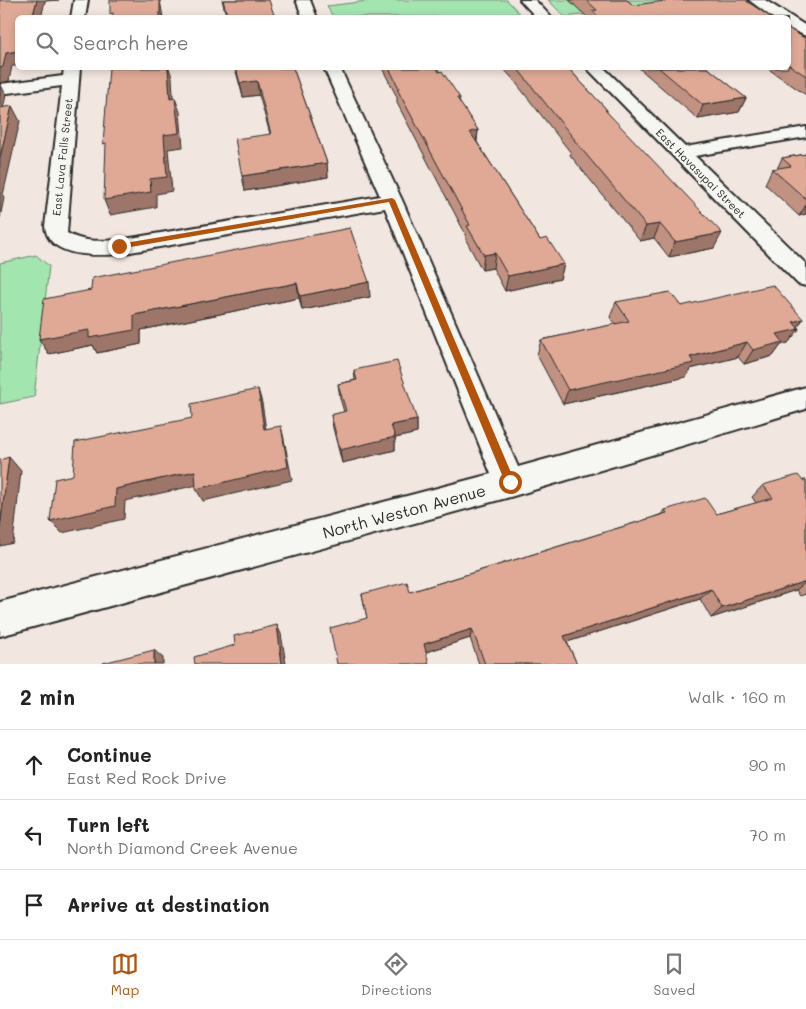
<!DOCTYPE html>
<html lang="en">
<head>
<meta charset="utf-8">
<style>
  body { margin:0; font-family:Mali,sans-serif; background:#f2f2f2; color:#222 }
  .stop { position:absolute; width:15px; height:15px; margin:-11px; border:4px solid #b45309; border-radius:50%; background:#fff }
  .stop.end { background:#b45309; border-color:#fff; box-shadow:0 1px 5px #0008 }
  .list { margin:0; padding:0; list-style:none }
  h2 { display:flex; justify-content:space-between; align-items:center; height:65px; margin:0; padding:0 20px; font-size:21px }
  h2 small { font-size:16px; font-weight:400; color:#767676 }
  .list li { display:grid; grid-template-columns:32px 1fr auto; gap:15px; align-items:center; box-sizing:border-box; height:70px; padding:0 20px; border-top:1px solid #e0e0e0 }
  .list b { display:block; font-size:19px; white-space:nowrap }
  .list p { margin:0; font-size:16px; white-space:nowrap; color:#767676 }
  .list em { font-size:16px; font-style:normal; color:#767676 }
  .icon { flex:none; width:28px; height:28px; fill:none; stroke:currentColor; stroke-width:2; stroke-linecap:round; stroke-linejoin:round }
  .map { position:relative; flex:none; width:806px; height:664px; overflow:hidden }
  .search { position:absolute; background:#fff; box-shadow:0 2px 8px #0003; left:15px; right:15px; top:15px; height:55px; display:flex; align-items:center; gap:12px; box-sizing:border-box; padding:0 18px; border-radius:8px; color:#767676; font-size:19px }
  .sheet { height:275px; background:#fff }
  nav { display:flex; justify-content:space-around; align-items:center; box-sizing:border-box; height:70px; border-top:1px solid #e0e0e0; background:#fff; font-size:14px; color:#767676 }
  nav a { display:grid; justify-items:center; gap:2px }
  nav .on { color:#b45309 }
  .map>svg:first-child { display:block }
  .green { fill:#a2e5af; stroke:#66886d }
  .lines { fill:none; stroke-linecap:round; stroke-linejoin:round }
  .street-casing { stroke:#2b2b2b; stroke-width:4 }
  .street { fill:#f6f6f2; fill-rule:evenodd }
  .wall { fill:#c19181; stroke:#2b2b2b }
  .shaded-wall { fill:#9d7669; stroke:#2b2b2b }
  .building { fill:#e0a996; stroke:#2b2b2b }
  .route { fill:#b45309 }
  .labels { text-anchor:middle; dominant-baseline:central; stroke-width:4; stroke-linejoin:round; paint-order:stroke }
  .far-street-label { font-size:11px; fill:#2b2b2b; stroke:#f6f6f2 }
  .near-street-label { font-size:16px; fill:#2b2b2b; stroke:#f6f6f2 }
</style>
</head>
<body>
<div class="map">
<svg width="806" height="664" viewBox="0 0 806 664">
  <rect width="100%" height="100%" fill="#f2e7e0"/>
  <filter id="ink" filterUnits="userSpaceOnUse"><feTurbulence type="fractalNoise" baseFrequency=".02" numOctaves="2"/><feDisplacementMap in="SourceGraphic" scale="10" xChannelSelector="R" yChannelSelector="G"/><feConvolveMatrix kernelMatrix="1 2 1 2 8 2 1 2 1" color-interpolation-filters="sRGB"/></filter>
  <g filter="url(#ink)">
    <!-- green -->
    <g class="green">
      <polygon points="375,0 507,0 523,17 333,17 327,6"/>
      <polygon points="548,0 704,0 565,17"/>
      <polygon points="36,255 49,266 34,397 0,404 0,263"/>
    </g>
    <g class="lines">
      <defs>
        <g id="street">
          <polygon points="74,0 88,0 85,18 71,18"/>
          <polygon points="296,0 310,0 317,18 303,18"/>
          <polygon points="520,0 535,0 552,18 537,18"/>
          <polygon points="749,0 765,0 806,26 806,36 788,28 788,18 773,18"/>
          <path d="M 64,68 L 80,68 L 67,233 C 84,243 101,241 119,240 L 380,196 L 324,68 L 340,68 L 402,200 L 518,467 L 806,387 L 806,409 L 510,497 L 0,636 L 0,602 L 491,474 L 385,208 L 119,254 C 95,256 48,258 45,226 L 62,86 L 0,94 L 0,84 L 63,76 Z"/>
          <polygon points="587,68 604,68 685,147 806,127 806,137 695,156 806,264 806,286 798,284"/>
        </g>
      </defs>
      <!-- street casing -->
      <use href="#street" class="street-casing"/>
      <!-- street -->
      <use href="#street" class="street"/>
    </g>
    <!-- wall -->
    <g class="wall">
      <polygon points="222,0 269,0 226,15"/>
      <polygon points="569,0 627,0 633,5 772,18 588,18"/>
      <polygon points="788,28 806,39 806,95 767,68 788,68"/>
      <polygon points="235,68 293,68 327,163 328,177 245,191 270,134 259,95 243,97"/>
      <polygon points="382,68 437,68 460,98 459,102 478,130 477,142 540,240 564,264 560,279 505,291 493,268 482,270 466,240 466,235 397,103 397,97"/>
      <polygon points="503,68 568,68 607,110 607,112 714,248 669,257 654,238 640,241 570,155 571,153 512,78"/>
      <polygon points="639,68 708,68 746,98 739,112 698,119"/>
      <polygon points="806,154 806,214 799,216 765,184 772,169 777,169 782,158"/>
      <polygon points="350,228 370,297 302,310 299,298 141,330 141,344 97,353 93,345 49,354 39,339 91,290"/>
      <polygon points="616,302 681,306 803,319 798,327 799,329 788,343 781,345 773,356 744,364 738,357 690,369 686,377 563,404 537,355 541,340 616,324 610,317"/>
      <polygon points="354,370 417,420 417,433 395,438 395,450 342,463 333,428 331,415 344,412 340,398 338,384 355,380"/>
      <polygon points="806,480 806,594 800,596 796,590 711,618 700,599 567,642 577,664 479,664 470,638 426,652 367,618 362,594 410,592 651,518 662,514 665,510 716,514 756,503 752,497 763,485"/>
    </g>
    <!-- shaded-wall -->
    <g class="shaded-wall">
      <polygon points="37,0 59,0 45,1 41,18 32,18"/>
      <polygon points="158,0 160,0 163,18 160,18"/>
      <polygon points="18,51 18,66 12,66 9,81 0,83 0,68 6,53"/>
      <polygon points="168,68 169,68 172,77 174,113 170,99"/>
      <polygon points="257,81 259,95 243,97 240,83"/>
      <polygon points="0,83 6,95 0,123"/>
      <polygon points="175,98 180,112 183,147 168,149 172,191 156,194 156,207 110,215 104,200 150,179"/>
      <polygon points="746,98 739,112 698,119 703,105"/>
      <polygon points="12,106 20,121 3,195 4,198 0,218 0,157"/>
      <polygon points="478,130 476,145 470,132"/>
      <polygon points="327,163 328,177 245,191 242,176"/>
      <polygon points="806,205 806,214 799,216"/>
      <polygon points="660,224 654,238 640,241 646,226"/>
      <polygon points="722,233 714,248 669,257 675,242"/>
      <polygon points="495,253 493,268 482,270 484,255"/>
      <polygon points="564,264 560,279 505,291 508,276"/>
      <polygon points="369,282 370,297 302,310 300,296"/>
      <polygon points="297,283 299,298 141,330 141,344 97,353 93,345 49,354 39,339 134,315"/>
      <polygon points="803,319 796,329 799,329 788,343 781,345 773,356 744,364 753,350 793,322"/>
      <polygon points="747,342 738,357 690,369 686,377 563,404 568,390"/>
      <polygon points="258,389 262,403 268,443 264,429"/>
      <polygon points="417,420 417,433 395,438 395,450 342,463 340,450 391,425"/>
      <polygon points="281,426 284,439 292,480 203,501 196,489"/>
      <polygon points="9,457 21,471 13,543 0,546 0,527"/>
      <polygon points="195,471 202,484 125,501 124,519 62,533 50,521 116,489"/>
      <polygon points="806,581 806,582 796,590 711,618 722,608"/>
      <polygon points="711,589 700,599 558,645 564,636"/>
      <polygon points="277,625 281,634 286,664 282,664"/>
      <polygon points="472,629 470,638 423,653 424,644"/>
      <polygon points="154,650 163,658 163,664 154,664"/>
    </g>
    <!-- building -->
    <g class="building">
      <polygon points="0,0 37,0 32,18 18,18 18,51 6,53 3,67 0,68"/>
      <polygon points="110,0 158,0 158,1 160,1 160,18 113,18 113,13 110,14"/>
      <polygon points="223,0 269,0 275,18 223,18 223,16 227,15"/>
      <polygon points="586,0 627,0 633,5 673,0 745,0 772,18 600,18 592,11 597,10"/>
      <polygon points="788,28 806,39 806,76 788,64"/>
      <polygon points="109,68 168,68 170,99 175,98 179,133 164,135 167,177 150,179 151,192 104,200 106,143 103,144"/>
      <polygon points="236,68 293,68 327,163 242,176 235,139 271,134 257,81 240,83"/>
      <polygon points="389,68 437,68 439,72 442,71 460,98 457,98 478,130 470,132 493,167 540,240 547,238 564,264 508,276 495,253 484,255 467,226 470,225 397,89 399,88"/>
      <polygon points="517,68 568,68 607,110 605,110 722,233 675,242 660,224 646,226 574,140 575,140"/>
      <polygon points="659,68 708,68 746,98 703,105"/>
      <polygon points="12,106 0,157 0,108"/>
      <polygon points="806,154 806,199 772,169 791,166 782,158"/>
      <polygon points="350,228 369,282 300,296 297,283 134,315 134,330 89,338 89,330 39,339 44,299 91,290 92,278"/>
      <polygon points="773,285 803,319 793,322 799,329 777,334 783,342 753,350 747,342 690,357 694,363 568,390 541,340 629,321 616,302 670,292 681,306"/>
      <polygon points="397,361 417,420 391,425 395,437 340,450 331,415 346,411 338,384 357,380 354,370"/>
      <polygon points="258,389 264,429 281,426 288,467 196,489 195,471 116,489 115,506 50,521 55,479 73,475 75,442 192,418 191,404"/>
      <polygon points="9,457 0,527 0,460"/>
      <polygon points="798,475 803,481 806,480 806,581 722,608 711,589 564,636 577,664 485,664 472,629 424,644 429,664 337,664 330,628 367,618 362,594 407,582 410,592 651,518 667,513 665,510 705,498 716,514 773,498 763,485"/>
      <polygon points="277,625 282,664 195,664 194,657 235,645 234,636"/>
      <polygon points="154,650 154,664 103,664 103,663"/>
    </g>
  </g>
  <!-- route -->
  <polygon class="route" points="392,198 395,200 515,482 513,486 506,486 505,482 389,202 119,249 116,246 119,244"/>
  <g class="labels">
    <!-- far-street labels -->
    <g class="far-street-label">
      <text transform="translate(62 157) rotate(-84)">East Lava Falls Street</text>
      <text transform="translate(701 173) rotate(45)">East Havasupai Street</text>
    </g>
    <!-- near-street labels -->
    <g class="near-street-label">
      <text transform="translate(404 511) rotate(-15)">North Weston Avenue</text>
    </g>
  </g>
</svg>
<div class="stop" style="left:510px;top:482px"></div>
<div class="stop end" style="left:119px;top:246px"></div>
<div class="search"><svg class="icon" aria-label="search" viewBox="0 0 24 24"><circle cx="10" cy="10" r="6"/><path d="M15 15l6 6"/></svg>Search here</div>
</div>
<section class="sheet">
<h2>2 min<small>Walk · 160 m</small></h2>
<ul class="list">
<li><svg class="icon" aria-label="ahead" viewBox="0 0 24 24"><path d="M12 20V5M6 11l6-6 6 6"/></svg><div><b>Continue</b><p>East Red Rock Drive</p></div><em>90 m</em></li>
<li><svg class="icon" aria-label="left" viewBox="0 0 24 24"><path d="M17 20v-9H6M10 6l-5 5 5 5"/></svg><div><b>Turn left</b><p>North Diamond Creek Avenue</p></div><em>70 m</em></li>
<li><svg class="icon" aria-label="arrive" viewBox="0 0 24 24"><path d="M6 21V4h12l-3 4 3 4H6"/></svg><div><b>Arrive at destination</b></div></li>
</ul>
</section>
<nav>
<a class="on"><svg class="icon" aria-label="map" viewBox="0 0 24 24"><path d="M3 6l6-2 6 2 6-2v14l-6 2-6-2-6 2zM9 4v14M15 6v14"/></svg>Map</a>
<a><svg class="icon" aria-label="directions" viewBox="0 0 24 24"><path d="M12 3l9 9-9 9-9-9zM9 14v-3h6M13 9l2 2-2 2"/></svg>Directions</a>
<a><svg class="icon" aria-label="saved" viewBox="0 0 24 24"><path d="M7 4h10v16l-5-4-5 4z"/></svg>Saved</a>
</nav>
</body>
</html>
